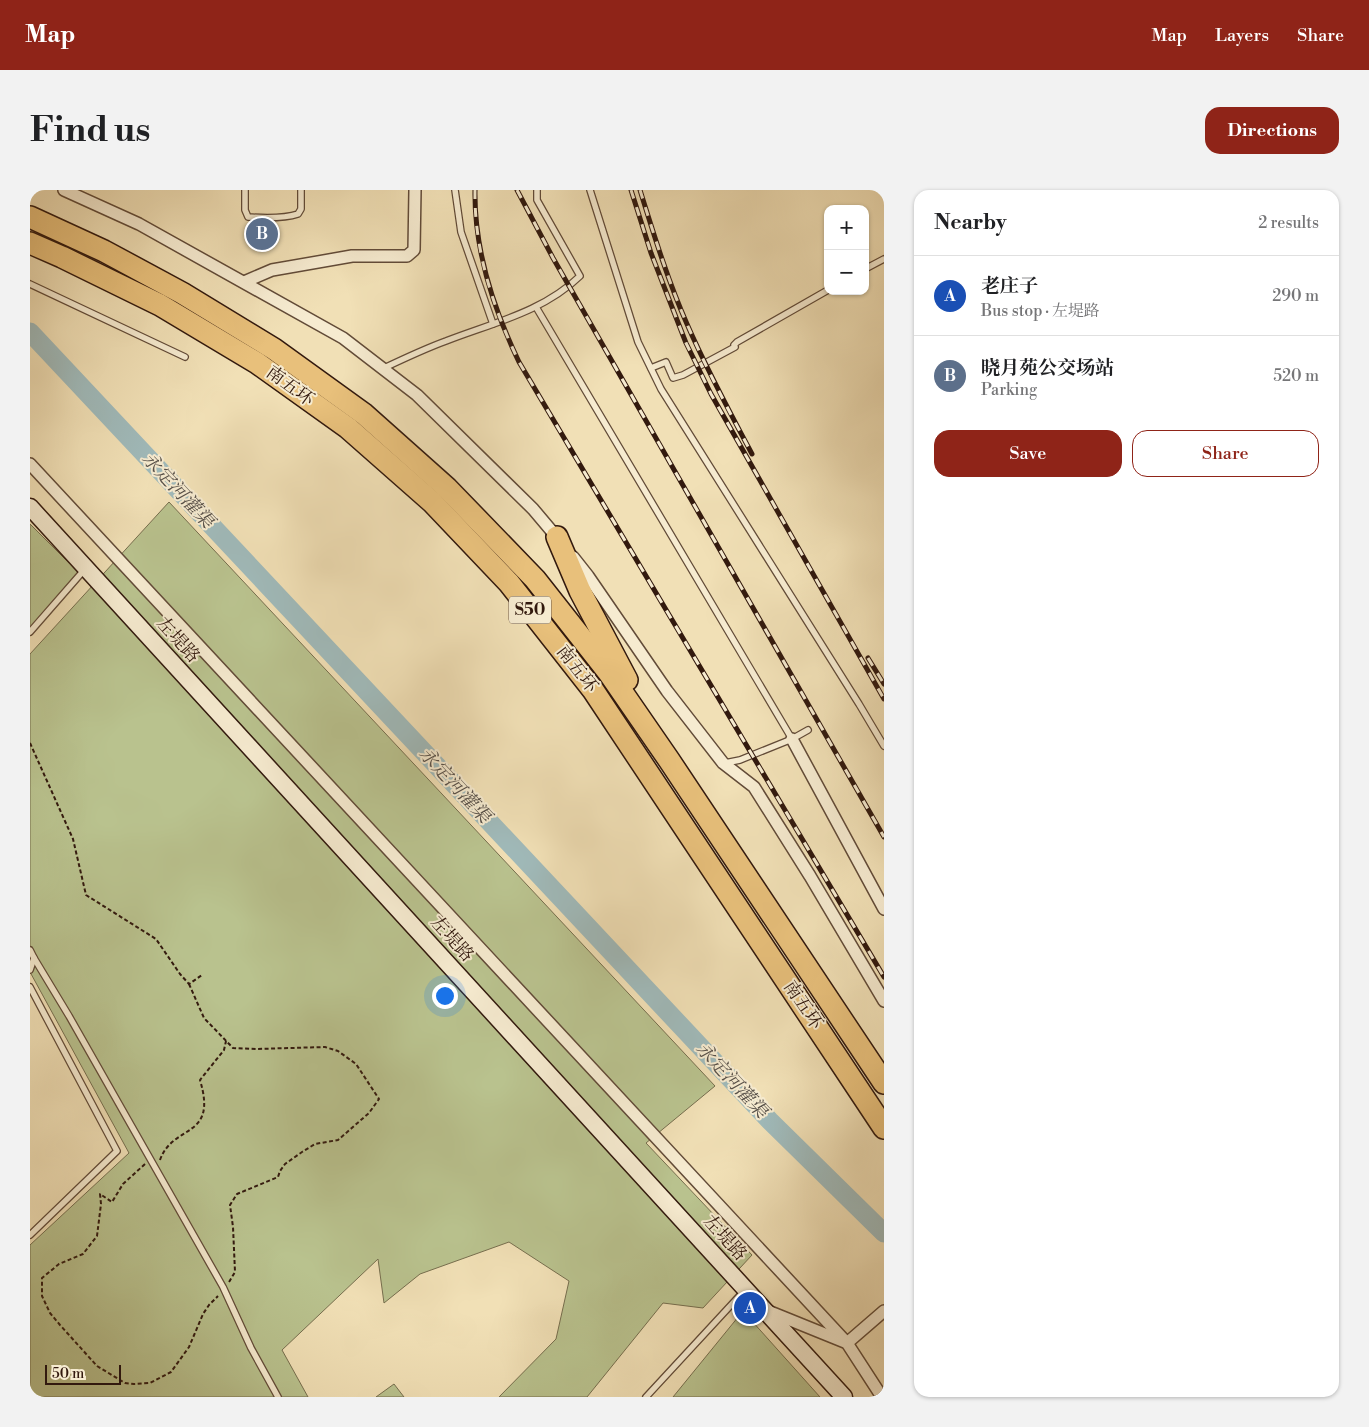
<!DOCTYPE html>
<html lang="en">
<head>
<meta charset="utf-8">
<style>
  body { margin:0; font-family:"Libre Bodoni","Noto Serif SC",serif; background:#f2f2f2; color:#202124 }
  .controls { position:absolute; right:15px; top:15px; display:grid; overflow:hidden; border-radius:10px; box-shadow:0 1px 4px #0004 }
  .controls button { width:45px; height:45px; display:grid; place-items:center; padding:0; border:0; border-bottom:1px solid #e0e0e0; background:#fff; color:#202124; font:25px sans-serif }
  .scale { position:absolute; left:15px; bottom:12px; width:76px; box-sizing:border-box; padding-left:5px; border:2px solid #32190e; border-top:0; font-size:14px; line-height:18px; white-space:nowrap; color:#32190e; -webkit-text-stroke:4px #f6ebd0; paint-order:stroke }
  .you { position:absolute; left:414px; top:805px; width:18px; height:18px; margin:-12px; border:4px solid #fff; border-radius:50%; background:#1a73e8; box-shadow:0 0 0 8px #1a73e833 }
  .badge { display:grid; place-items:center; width:32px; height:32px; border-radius:50%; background:#8f2418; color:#fff; font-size:16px; font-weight:700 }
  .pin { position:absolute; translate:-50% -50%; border:2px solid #fff; box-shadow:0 1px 5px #0006 }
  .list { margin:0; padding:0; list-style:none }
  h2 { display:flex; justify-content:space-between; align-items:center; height:65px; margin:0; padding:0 20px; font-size:21px }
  h2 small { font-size:16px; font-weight:400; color:#757577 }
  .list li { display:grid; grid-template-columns:32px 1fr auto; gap:15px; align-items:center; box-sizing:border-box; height:80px; padding:0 20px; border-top:1px solid #e0e0e0 }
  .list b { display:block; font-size:19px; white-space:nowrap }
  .list p { margin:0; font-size:16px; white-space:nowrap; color:#757577 }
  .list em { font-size:16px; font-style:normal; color:#757577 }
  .actions { display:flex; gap:10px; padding:15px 20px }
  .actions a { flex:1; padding:11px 0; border:1px solid #8f2418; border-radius:15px; text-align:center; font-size:18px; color:#8f2418 }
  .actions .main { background:#8f2418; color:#fff }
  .map { position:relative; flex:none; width:854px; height:1207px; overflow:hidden; border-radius:15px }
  header { display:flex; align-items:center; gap:30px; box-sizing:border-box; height:70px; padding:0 25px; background:#8f2418; color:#fff }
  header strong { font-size:24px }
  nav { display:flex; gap:28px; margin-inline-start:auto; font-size:18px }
  .intro { display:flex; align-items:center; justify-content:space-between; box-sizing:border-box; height:120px; padding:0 30px }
  h1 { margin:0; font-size:35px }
  .button { padding:12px 22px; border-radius:15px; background:#8f2418; color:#fff; font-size:18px; font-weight:700 }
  main { display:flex; gap:30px; padding:0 30px }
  aside { flex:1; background:#fff; border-radius:15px; box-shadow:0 1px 4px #0004 }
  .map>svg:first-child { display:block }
  .green { fill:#b9c28e; stroke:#766e4e }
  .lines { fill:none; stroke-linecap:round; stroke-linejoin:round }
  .river { stroke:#a0baba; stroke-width:19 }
  .lane-casing { stroke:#624b38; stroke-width:8 }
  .street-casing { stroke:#624b38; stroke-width:14 }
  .secondary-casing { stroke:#32190e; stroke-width:19 }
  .highway-casing { stroke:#32190e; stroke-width:24 }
  .path { stroke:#32190e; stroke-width:2; stroke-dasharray:4 2.5; stroke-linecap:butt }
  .lane { stroke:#f6ebd0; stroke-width:5.5 }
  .street { stroke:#f6ebd0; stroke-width:11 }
  .secondary { stroke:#f6ebd0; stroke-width:16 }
  .highway { stroke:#e8c07b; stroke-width:21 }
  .rail-casing { stroke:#32190e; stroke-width:5 }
  .rail { stroke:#f6ebd0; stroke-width:3; stroke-dasharray:9; stroke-linecap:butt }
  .labels { text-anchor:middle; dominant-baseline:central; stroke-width:4; stroke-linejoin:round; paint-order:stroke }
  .shield { fill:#f6ebd0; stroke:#6d5848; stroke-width:1 }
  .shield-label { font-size:16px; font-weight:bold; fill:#32190e }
  .street-label { font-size:18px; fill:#32190e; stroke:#f6ebd0 }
  .water-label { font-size:19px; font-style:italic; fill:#58514a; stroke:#f6ebd0 }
</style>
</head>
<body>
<header>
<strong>Map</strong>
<nav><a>Map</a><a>Layers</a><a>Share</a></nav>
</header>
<div class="intro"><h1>Find us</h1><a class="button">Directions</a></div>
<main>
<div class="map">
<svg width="854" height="1207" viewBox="0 0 854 1207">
  <rect width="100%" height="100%" fill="#f1e0b6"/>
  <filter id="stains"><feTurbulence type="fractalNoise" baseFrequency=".004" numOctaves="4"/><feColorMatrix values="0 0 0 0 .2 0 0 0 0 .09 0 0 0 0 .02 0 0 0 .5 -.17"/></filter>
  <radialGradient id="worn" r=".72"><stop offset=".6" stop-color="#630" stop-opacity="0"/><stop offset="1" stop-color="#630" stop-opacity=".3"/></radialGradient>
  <!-- green -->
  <g class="green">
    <polygon points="139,312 685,896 616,953 722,1065 673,1118 633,1113 557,1207 469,1207 526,1149 539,1091 479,1052 390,1084 354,1113 348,1069 252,1160 278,1207 0,1207 0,1055 99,963 0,782 0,464"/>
    <polygon points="0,334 50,384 0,443"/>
    <polygon points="713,1121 790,1207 643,1207"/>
    <polygon points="364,1194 374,1207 346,1207"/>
  </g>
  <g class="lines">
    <!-- river -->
    <polyline class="river" points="0,142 740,931 854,1043"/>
    <defs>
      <g id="lane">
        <path d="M 215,0 L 215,20 L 218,27 C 233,28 253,29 268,24 L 271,19 L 271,0"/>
        <polyline points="425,0 431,42 463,134"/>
        <polyline points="560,0 608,152 631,199 829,514 854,556"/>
        <polyline points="835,79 854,69"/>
        <polyline points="0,94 155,167"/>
        <polyline points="506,117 762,549"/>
        <polyline points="621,178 636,172 643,188 653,185 705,157 704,155 707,152 798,100"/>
        <path d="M 352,179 C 373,169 394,159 416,151 C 462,133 513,122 550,86 L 507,10 L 507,0"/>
        <polyline points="0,442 55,379"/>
        <polyline points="695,573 710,570 762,549 778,540"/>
        <polyline points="0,760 4,768 0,780"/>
        <polyline points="4,768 39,826 193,1097 221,1158 248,1207"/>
        <polyline points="0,797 87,961 0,1045"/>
        <polyline points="616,1207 714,1101"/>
      </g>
      <g id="street">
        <polyline points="34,0 109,34 313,148 387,205 503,319 530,351"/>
        <polyline points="214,92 242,80 322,66 377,66 384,60 385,0"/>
        <polyline points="0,274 817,1153 854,1121"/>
        <polyline points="543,367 558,386 637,501 693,573 724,597 780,686 854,811"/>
        <polyline points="762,549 854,719"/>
        <polyline points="738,1121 817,1153 852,1207"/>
      </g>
      <polyline id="secondary" points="0,317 814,1207"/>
      <g id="highway">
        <polyline points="0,27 74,61 152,103 244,159 334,224 417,298 505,389 579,483 639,570 854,893"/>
        <polyline points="0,53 32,67 130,115 227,173 318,238 402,312 479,393 563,500 854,938"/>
        <polyline points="527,347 550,401 597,490"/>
      </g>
    </defs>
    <!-- lane casing -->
    <use href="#lane" class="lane-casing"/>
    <!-- street casing -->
    <use href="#street" class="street-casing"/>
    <!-- secondary casing -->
    <use href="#secondary" class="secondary-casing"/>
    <!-- highway casing -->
    <use href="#highway" class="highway-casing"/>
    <!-- path -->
    <g class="path">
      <polyline points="0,553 43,649 56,705 126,749 150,784 159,794 172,785"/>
      <polyline points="159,794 174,828 203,858 226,859 295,857 308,861 326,874 349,909 339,923 308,950 285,954 272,962 255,974 250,981 248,987 207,1004 200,1015 203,1037 205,1082 199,1092"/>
      <path d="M 130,970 C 143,933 188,950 170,890 L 194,860 L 196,851"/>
      <polyline points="115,974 93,994 82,1012 70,1004 71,1014 67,1046 53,1064 29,1074 12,1088 12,1106 20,1123 30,1135 67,1176 95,1193 104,1194 120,1193 141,1182 159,1157 173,1124 179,1115 188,1106"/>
    </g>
    <!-- lane -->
    <use href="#lane" class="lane"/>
    <!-- street -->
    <use href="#street" class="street"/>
    <!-- secondary -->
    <use href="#secondary" class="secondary"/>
    <!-- highway -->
    <use href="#highway" class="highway"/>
    <defs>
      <g id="rail">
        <path d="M 445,0 C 444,60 463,118 489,172 L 854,787"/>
        <polyline points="487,0 523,68 854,647"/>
        <polyline points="601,0 621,63 656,153 681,204 854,509"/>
        <path d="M 610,0 C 624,45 638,91 657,134 C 676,178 699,221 722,264"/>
        <polyline points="838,468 854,494"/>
      </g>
    </defs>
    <!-- rail casing -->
    <use href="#rail" class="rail-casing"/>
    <!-- rail -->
    <use href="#rail" class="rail"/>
  </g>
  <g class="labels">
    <!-- shield labels -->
    <rect class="shield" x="479" y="406.5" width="42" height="27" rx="4"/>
    <g class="shield-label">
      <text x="500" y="420">S50</text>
    </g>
    <!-- street labels -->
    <g class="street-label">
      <text transform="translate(260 196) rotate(36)">南五环</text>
      <text transform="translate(148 450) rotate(48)">左堤路</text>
      <text transform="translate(547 479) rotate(52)">南五环</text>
      <text transform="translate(422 749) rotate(48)">左堤路</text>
      <text transform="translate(773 815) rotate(56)">南五环</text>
      <text transform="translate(695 1048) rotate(48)">左堤路</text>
    </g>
    <!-- water labels -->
    <g class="water-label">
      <text transform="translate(148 300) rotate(47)">永定河灌渠</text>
      <text transform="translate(425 595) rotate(47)">永定河灌渠</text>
      <text transform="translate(702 890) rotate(47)">永定河灌渠</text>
    </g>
  </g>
  <rect width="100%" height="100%" filter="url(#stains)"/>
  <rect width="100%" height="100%" fill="url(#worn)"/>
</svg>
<div class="controls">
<button>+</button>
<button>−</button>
</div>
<div class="scale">50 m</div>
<div class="you"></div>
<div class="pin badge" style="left:720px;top:1118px;background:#1a4fb4">A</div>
<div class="pin badge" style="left:232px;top:44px;background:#5c6f8a">B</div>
</div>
<aside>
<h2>Nearby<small>2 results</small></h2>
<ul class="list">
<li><span class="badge" style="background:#1a4fb4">A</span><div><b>老庄子</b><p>Bus stop · 左堤路</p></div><em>290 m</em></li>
<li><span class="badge" style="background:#5c6f8a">B</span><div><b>晓月苑公交场站</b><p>Parking</p></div><em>520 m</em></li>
</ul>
<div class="actions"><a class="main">Save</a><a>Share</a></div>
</aside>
</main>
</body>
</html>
